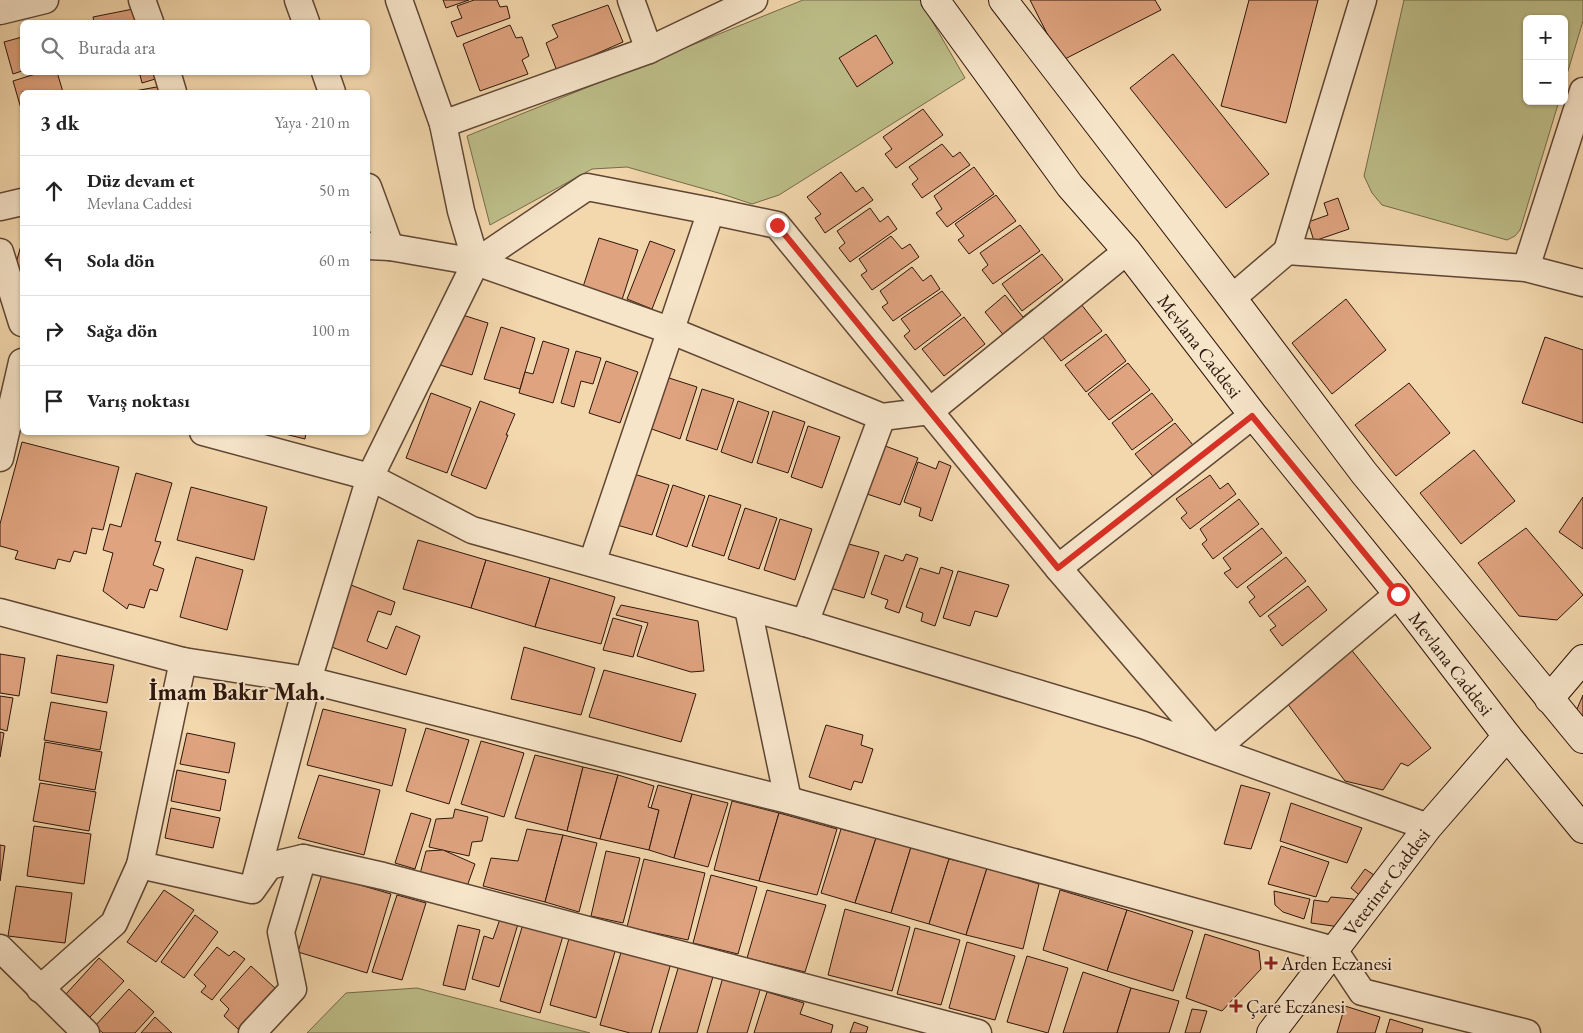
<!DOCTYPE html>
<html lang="tr">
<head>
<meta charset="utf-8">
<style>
  body { margin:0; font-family:"EB Garamond",serif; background:#f2f2f2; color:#222 }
  .controls { position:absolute; right:15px; top:15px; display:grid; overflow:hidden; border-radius:8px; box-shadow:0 1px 4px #0004 }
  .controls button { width:45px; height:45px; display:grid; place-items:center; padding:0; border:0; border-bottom:1px solid #e0e0e0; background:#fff; color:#222; font:25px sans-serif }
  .stop { position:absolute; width:15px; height:15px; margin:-11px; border:4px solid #d93025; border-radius:50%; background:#fff }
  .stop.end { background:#d93025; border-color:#fff; box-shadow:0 1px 5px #0008 }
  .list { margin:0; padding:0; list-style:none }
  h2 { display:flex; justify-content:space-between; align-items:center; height:65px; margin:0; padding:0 20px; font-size:21px }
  h2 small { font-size:16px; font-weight:400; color:#767676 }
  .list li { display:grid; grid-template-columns:32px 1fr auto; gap:15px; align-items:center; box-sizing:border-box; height:70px; padding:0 20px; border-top:1px solid #e0e0e0 }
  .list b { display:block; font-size:19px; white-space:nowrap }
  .list p { margin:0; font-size:16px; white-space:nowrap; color:#767676 }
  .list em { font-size:16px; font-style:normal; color:#767676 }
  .icon { flex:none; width:28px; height:28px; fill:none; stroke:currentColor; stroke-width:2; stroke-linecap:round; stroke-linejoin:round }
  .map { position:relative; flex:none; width:1583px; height:1033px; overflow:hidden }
  .search { position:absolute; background:#fff; box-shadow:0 1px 4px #0004; left:20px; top:20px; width:350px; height:55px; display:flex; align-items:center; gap:12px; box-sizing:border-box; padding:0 18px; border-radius:8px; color:#767676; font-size:19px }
  .panel { position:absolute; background:#fff; box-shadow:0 1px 4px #0004; left:20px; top:90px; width:350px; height:345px; border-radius:8px }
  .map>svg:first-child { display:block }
  .green { fill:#bdbe89; stroke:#766a4a }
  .building { fill:#dfa37f; stroke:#2e160c }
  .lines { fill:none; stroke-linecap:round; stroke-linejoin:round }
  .street-casing { stroke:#5f4634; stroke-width:29 }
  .secondary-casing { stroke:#2e160c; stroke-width:30 }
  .street { stroke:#f7e5ca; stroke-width:26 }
  .secondary { stroke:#f7e5ca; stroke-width:28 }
  .route { stroke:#d93025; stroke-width:6 }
  .poi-dot { fill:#8f2418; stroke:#f7e5ca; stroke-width:2 }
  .labels { text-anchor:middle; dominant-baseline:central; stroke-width:4; stroke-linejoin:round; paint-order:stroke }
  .street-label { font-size:19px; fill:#2e160c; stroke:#f7e5ca }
  .poi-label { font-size:19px; fill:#2e160c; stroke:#f7e5ca; text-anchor:start }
  .district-label { font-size:24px; font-weight:bold; fill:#2e160c; stroke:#f7e5ca }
</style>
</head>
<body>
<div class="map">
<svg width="1583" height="1033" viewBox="0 0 1583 1033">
  <rect width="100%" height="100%" fill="#f3d7ad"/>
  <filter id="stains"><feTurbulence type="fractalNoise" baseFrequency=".004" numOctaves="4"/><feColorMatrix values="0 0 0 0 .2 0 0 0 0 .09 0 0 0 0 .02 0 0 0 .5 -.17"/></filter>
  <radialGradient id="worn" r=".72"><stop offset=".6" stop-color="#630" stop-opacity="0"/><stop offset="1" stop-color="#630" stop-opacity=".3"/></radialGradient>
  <!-- green -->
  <g class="green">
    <polygon points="803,0 920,0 965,78 779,195 752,204 722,194 627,167 592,169 490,225 467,136"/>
    <polygon points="1404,0 1583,0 1583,21 1564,84 1564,19 1527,19 1527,101 1559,101 1520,230 1515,236 1507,240 1382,205 1372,193 1364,176"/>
    <polygon points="417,988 590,1033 307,1033 346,993"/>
  </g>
  <!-- building -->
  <g class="building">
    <polygon points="443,0 469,0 446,8"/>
    <polygon points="474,0 497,0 500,7 507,6 510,18 457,37 451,22 462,18 457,6"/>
    <polygon points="1030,0 1155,0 1161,10 1061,61"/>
    <polygon points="1249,0 1318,0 1286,123 1221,106"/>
    <polygon points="608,5 623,42 557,71 546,43 558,37 552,25"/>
    <polygon points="133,9 144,22 94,22 93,17"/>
    <polygon points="510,25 516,38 522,37 529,56 522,60 528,74 480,91 463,44"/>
    <polygon points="876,35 893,63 857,87 839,58"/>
    <polygon points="22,37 22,71 13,74 4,42"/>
    <polygon points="1173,54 1269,174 1226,208 1130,88"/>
    <polygon points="42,72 57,72 63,92 22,92 22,112 13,81"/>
    <polygon points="130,72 161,72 162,77 142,83 140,75"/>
    <polygon points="162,86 163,92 129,92"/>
    <polygon points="923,109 943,135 896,168 885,154 892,149 883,137"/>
    <polygon points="942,144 953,157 960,152 970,165 922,198 912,184 918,179 909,167"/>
    <polygon points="974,167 994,194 947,227 936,213 942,209 934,196"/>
    <polygon points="841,172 856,192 863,187 873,200 825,233 815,218 821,214 807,197"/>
    <polygon points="996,195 1016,221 969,254 958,240 964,236 955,224"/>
    <polygon points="1338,198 1349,229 1314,241 1308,222 1328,215 1324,203"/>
    <polygon points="870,208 880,222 888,216 897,229 850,262 839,248 845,243 837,231"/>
    <polygon points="1020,225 1040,251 993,284 982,270 988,265 980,253"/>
    <polygon points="891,236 902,249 910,244 919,257 872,290 861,275 867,271 859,259"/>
    <polygon points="599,238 638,250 619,309 580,296"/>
    <polygon points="650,241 675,250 652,309 627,299"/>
    <polygon points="22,242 22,272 14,270"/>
    <polygon points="1042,254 1063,280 1022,311 1002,284"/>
    <polygon points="912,267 923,281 931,275 940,289 893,321 882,307 888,303 880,291"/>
    <polygon points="942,291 961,315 915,350 904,336 910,331 901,319"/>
    <polygon points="1005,295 1023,317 1033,309 1039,317 1009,342 985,312"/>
    <polygon points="1346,299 1386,350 1332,394 1292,343"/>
    <polygon points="1081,304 1102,331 1061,361 1041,335"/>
    <polygon points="453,312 488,323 472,375 437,364"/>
    <polygon points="964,317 985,344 944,376 922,349"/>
    <polygon points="501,327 535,338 520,389 484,379"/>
    <polygon points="1106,334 1126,361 1086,392 1065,365"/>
    <polygon points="1545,337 1583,350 1583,423 1522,403"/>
    <polygon points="543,341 569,349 553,403 519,393 525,372 533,374"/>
    <polygon points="576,351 601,358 593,384 581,381 574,407 561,403"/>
    <polygon points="606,361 638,372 620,423 589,413"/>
    <polygon points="1128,363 1150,390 1109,420 1088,394"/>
    <polygon points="666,377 697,387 680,439 649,428"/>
    <polygon points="1409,383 1450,433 1396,476 1355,425"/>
    <polygon points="702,389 734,399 717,450 686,440"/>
    <polygon points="431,393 471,408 447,473 406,458"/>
    <polygon points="1152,393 1173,420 1132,450 1112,423"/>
    <polygon points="480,401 515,414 506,435 508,435 486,489 451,475"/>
    <polygon points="738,401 769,412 752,463 721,452"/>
    <polygon points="773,411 805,422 788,473 757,463"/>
    <polygon points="1175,423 1197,450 1156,480 1135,454"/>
    <polygon points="808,426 840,437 822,488 791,477"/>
    <polygon points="277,432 306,432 305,439"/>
    <polygon points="22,442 119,467 103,530 92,528 86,554 74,551 70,562 58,559 55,569 15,559 18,551 0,546 0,524"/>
    <polygon points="877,443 918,458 900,505 861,492"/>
    <polygon points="1474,450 1515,501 1461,544 1420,493"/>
    <polygon points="939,461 951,466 932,521 919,516 921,508 904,502 918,462 936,469"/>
    <polygon points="136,473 172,483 155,541 161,542 153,565 164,569 157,591 150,589 144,608 129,604 127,609 103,591 113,553 103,550 110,524 121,527"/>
    <polygon points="634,474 669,485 652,535 617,525"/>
    <polygon points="1210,475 1220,489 1228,483 1236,494 1190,529 1181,518 1187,513 1176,499"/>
    <polygon points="673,485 705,496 687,547 656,536"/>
    <polygon points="191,487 267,507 254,560 177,540"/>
    <polygon points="709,495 741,505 724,556 692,546"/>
    <polygon points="1583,497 1583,549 1559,532"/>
    <polygon points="1239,499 1259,524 1213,559 1202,544 1207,540 1200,529"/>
    <polygon points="745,508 777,518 759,569 728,559"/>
    <polygon points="780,519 812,529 795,580 764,570"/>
    <polygon points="1262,528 1282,553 1237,588 1224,573 1231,569 1223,558"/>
    <polygon points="1526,528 1583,595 1557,620 1519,616 1478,563"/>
    <polygon points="418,540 486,560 471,608 403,589"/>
    <polygon points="845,543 879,552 864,598 830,588"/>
    <polygon points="906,554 918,558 899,613 885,608 888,600 871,594 885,555 903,561"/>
    <polygon points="196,557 243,570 227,630 180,617"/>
    <polygon points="1286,557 1306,581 1260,617 1249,602 1255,597 1247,587"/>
    <polygon points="486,560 550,578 535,627 471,608"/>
    <polygon points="941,567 953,571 935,626 921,621 923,613 906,607 920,568 939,574"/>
    <polygon points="958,571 1009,585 997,617 975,611 970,626 943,618"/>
    <polygon points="550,578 615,597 601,644 535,627"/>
    <polygon points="351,585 395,602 391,615 378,611 367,641 387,649 396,626 420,636 406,675 329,646"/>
    <polygon points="1308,586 1327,610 1282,646 1270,630 1276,626 1268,616"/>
    <polygon points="621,605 698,621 704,671 691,672 637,656 648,623 616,615"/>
    <polygon points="613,618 642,626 633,657 603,650"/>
    <polygon points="524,647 595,668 581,715 511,699"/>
    <polygon points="1349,647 1431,748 1408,766 1401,763 1383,790 1345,781 1284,699"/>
    <polygon points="0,654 25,658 19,696 0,693"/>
    <polygon points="57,655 114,665 107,703 51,693"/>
    <polygon points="604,670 696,694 681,742 589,717"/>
    <polygon points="1583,695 1583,720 1574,716"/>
    <polygon points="0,696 13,698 7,731 0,729"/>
    <polygon points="51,702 107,712 100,750 44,740"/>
    <polygon points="323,709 406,729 392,786 307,765"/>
    <polygon points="826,725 863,735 861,745 873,749 862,783 854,781 851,790 809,777"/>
    <polygon points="426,728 469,740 449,804 406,791"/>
    <polygon points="0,732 4,733 0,757"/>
    <polygon points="187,733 235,743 229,773 180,764"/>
    <polygon points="481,741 524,753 504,817 461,804"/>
    <polygon points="45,742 102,752 95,790 39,780"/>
    <polygon points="535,755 583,767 567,831 515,818"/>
    <polygon points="583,767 618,775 600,839 567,831"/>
    <polygon points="177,770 226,780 220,811 171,801"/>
    <polygon points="319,775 380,790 364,855 298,838"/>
    <polygon points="618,775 654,786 648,807 659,810 649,850 600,839"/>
    <polygon points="40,783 96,792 89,831 33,821"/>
    <polygon points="658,785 692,794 674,858 649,850 659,810 651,808"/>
    <polygon points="1241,785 1270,793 1251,849 1224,844"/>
    <polygon points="692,794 728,803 708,867 674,858"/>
    <polygon points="732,801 779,813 759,881 714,870"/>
    <polygon points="1291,803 1362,828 1347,863 1280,841"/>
    <polygon points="171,808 220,818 213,848 165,838"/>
    <polygon points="455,809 488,817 482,841 472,842 469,856 429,847 436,819 453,818"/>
    <polygon points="411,813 431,819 415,869 395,863"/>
    <polygon points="779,813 837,829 817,895 759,881"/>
    <polygon points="34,826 91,834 84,884 27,876"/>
    <polygon points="527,829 563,835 545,902 483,886 491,858 518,861"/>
    <polygon points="841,829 876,838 855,903 821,893"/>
    <polygon points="563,835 597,843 579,912 545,902"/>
    <polygon points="876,838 911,847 891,913 855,903"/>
    <polygon points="0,845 5,846 0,881"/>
    <polygon points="1281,846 1329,862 1316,897 1268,884"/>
    <polygon points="911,847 949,859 929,924 891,913"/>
    <polygon points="443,850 475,864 465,892 420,874 426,851"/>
    <polygon points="606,851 640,858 623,923 591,916"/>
    <polygon points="644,859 705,873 688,940 627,927"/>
    <polygon points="949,859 987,868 966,935 929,924"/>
    <polygon points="987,868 1039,884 1023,949 966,935"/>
    <polygon points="1365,869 1377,877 1364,899 1351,888"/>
    <polygon points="322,874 391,894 367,973 298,952"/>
    <polygon points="711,875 757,887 738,954 693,943"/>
    <polygon points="16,886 72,893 65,943 8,936"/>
    <polygon points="164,890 194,910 156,962 127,942"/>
    <polygon points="767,890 826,905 805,972 747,958"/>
    <polygon points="1060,890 1127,910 1107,971 1043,950"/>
    <polygon points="1274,891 1310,899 1304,919 1283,912 1275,905"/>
    <polygon points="397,895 426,903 402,980 372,972"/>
    <polygon points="1331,897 1353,899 1359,903 1340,927 1311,923 1314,900 1328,902"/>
    <polygon points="845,909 910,927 892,991 828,975"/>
    <polygon points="1127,910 1193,931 1173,991 1107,971"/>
    <polygon points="195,915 218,932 184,978 161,962"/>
    <polygon points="500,919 518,924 499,987 472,979 484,936 493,939"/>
    <polygon points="523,924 563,936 540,1013 500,1001"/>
    <polygon points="458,925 480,930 465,990 443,985"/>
    <polygon points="915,928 960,940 941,1005 897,994"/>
    <polygon points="1205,934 1259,951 1261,969 1222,1011 1186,998"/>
    <polygon points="570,935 616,948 596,1018 550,1005"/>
    <polygon points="967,942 1015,956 995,1020 949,1008"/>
    <polygon points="217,947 229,956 234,951 245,959 212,1000 201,992 206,986 194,975"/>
    <polygon points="622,949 671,963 651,1033 630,1033 600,1025"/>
    <polygon points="1027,956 1068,968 1048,1033 1007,1022"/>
    <polygon points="99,958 124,981 90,1017 66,994"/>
    <polygon points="679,965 714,973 697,1033 659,1033"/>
    <polygon points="251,966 276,989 238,1029 224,1016 229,1009 220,1000"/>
    <polygon points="1083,972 1131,988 1117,1033 1063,1033"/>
    <polygon points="723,977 761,987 747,1033 707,1033"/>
    <polygon points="1131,988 1179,1001 1169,1033 1117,1033"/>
    <polygon points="129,989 154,1012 135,1033 103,1033 95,1026"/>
    <polygon points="767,992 804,1003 800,1014 833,1025 831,1033 754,1033"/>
    <polygon points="1345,1006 1380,1017 1375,1033 1337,1033"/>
    <polygon points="1192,1009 1207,1011 1200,1033 1185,1033"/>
    <polygon points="155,1017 172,1033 141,1033"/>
    <polygon points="1390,1019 1423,1029 1422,1033 1386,1033"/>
    <polygon points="854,1022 868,1027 866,1033 850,1033"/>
  </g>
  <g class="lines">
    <defs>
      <g id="street">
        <polyline points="142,0 150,22"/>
        <polyline points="298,0 306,22"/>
        <polyline points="631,0 649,50"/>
        <polyline points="0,11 45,0"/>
        <polyline points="167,72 173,92"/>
        <polyline points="325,72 332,92"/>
        <polyline points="443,124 649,50 754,0"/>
        <polyline points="368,187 390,247"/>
        <polyline points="0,207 22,202"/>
        <polyline points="368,246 390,247 476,262"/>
        <polyline points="1127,251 930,411 882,417 672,331 476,262 587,187 711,211 777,225 1058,568 1214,750 1398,594"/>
        <polyline points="1287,251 1363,0"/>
        <polyline points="0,252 22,323"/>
        <polyline points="1526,268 1583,91"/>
        <polyline points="1232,298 1287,251 1526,268 1583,283"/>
        <polyline points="203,432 370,477 472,530 805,623 1143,725 1428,827"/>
        <polyline points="0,458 22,362"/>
        <polyline points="592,563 711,211"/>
        <polyline points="1058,568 1253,415"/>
        <polyline points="748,608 788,800"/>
        <polyline points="0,612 183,661 308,680 788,800 1334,950 1362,992 1527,1033"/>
        <polyline points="805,623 882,417"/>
        <polyline points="183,661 140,865 252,890 269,866 303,858 383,876 978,1033"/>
        <polyline points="254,884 308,680 370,477 476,262 461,211 443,124 399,0"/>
        <polyline points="0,948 86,1033"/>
        <polyline points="40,989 114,923 140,865"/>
        <polyline points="252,1033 293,989 281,932 303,858"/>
      </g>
      <g id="secondary">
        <path id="s1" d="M 935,0 L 1070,186 L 1127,251 L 1253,415 L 1398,594 L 1507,736 L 1583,829"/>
        <polyline points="1003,0 1232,298 1364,473 1583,739"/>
        <polyline points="1549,699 1583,659"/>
        <path id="s2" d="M 1271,1033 L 1428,827 L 1507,736"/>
      </g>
    </defs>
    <!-- street casing -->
    <use href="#street" class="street-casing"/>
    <!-- secondary casing -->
    <use href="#secondary" class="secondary-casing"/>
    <!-- street -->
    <use href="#street" class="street"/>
    <!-- secondary -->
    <use href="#secondary" class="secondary"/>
  </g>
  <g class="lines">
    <!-- route -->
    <polyline class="route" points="777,225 1058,568 1252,416 1398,594"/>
  </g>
  <!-- markers -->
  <g class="poi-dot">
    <path d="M1268.5 955.5h5v5h5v5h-5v5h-5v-5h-5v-5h5z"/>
    <path d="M1233.5 998.5h5v5h5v5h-5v5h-5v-5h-5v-5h5z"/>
  </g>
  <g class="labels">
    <!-- street labels -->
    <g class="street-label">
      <text stroke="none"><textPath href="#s1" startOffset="436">Mevlana Caddesi</textPath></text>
      <text stroke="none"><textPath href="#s1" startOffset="841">Mevlana Caddesi</textPath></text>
      <text stroke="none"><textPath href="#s2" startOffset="190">Veteriner Caddesi</textPath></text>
    </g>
    <!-- poi labels -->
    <g class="poi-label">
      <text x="1281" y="963">Arden Eczanesi</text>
      <text x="1246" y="1006">Çare Eczanesi</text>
    </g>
    <!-- district labels -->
    <g class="district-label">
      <text x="237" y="691">İmam Bakır Mah.</text>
    </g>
  </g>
  <rect width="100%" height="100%" filter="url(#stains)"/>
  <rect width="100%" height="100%" fill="url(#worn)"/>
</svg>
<div class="controls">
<button>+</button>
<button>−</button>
</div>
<div class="stop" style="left:1398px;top:594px"></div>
<div class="stop end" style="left:777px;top:225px"></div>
<div class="search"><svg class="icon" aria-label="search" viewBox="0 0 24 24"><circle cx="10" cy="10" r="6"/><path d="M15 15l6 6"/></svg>Burada ara</div>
<section class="panel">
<h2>3 dk<small>Yaya · 210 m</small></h2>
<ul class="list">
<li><svg class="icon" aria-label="ahead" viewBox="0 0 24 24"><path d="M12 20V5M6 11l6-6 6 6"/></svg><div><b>Düz devam et</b><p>Mevlana Caddesi</p></div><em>50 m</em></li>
<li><svg class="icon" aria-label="left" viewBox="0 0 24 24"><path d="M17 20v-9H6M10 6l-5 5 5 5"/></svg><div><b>Sola dön</b></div><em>60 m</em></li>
<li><svg class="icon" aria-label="right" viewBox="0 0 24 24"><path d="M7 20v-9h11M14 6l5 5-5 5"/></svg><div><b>Sağa dön</b></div><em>100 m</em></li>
<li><svg class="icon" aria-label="arrive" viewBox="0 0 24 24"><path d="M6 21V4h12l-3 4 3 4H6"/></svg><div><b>Varış noktası</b></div></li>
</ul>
</section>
</div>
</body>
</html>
